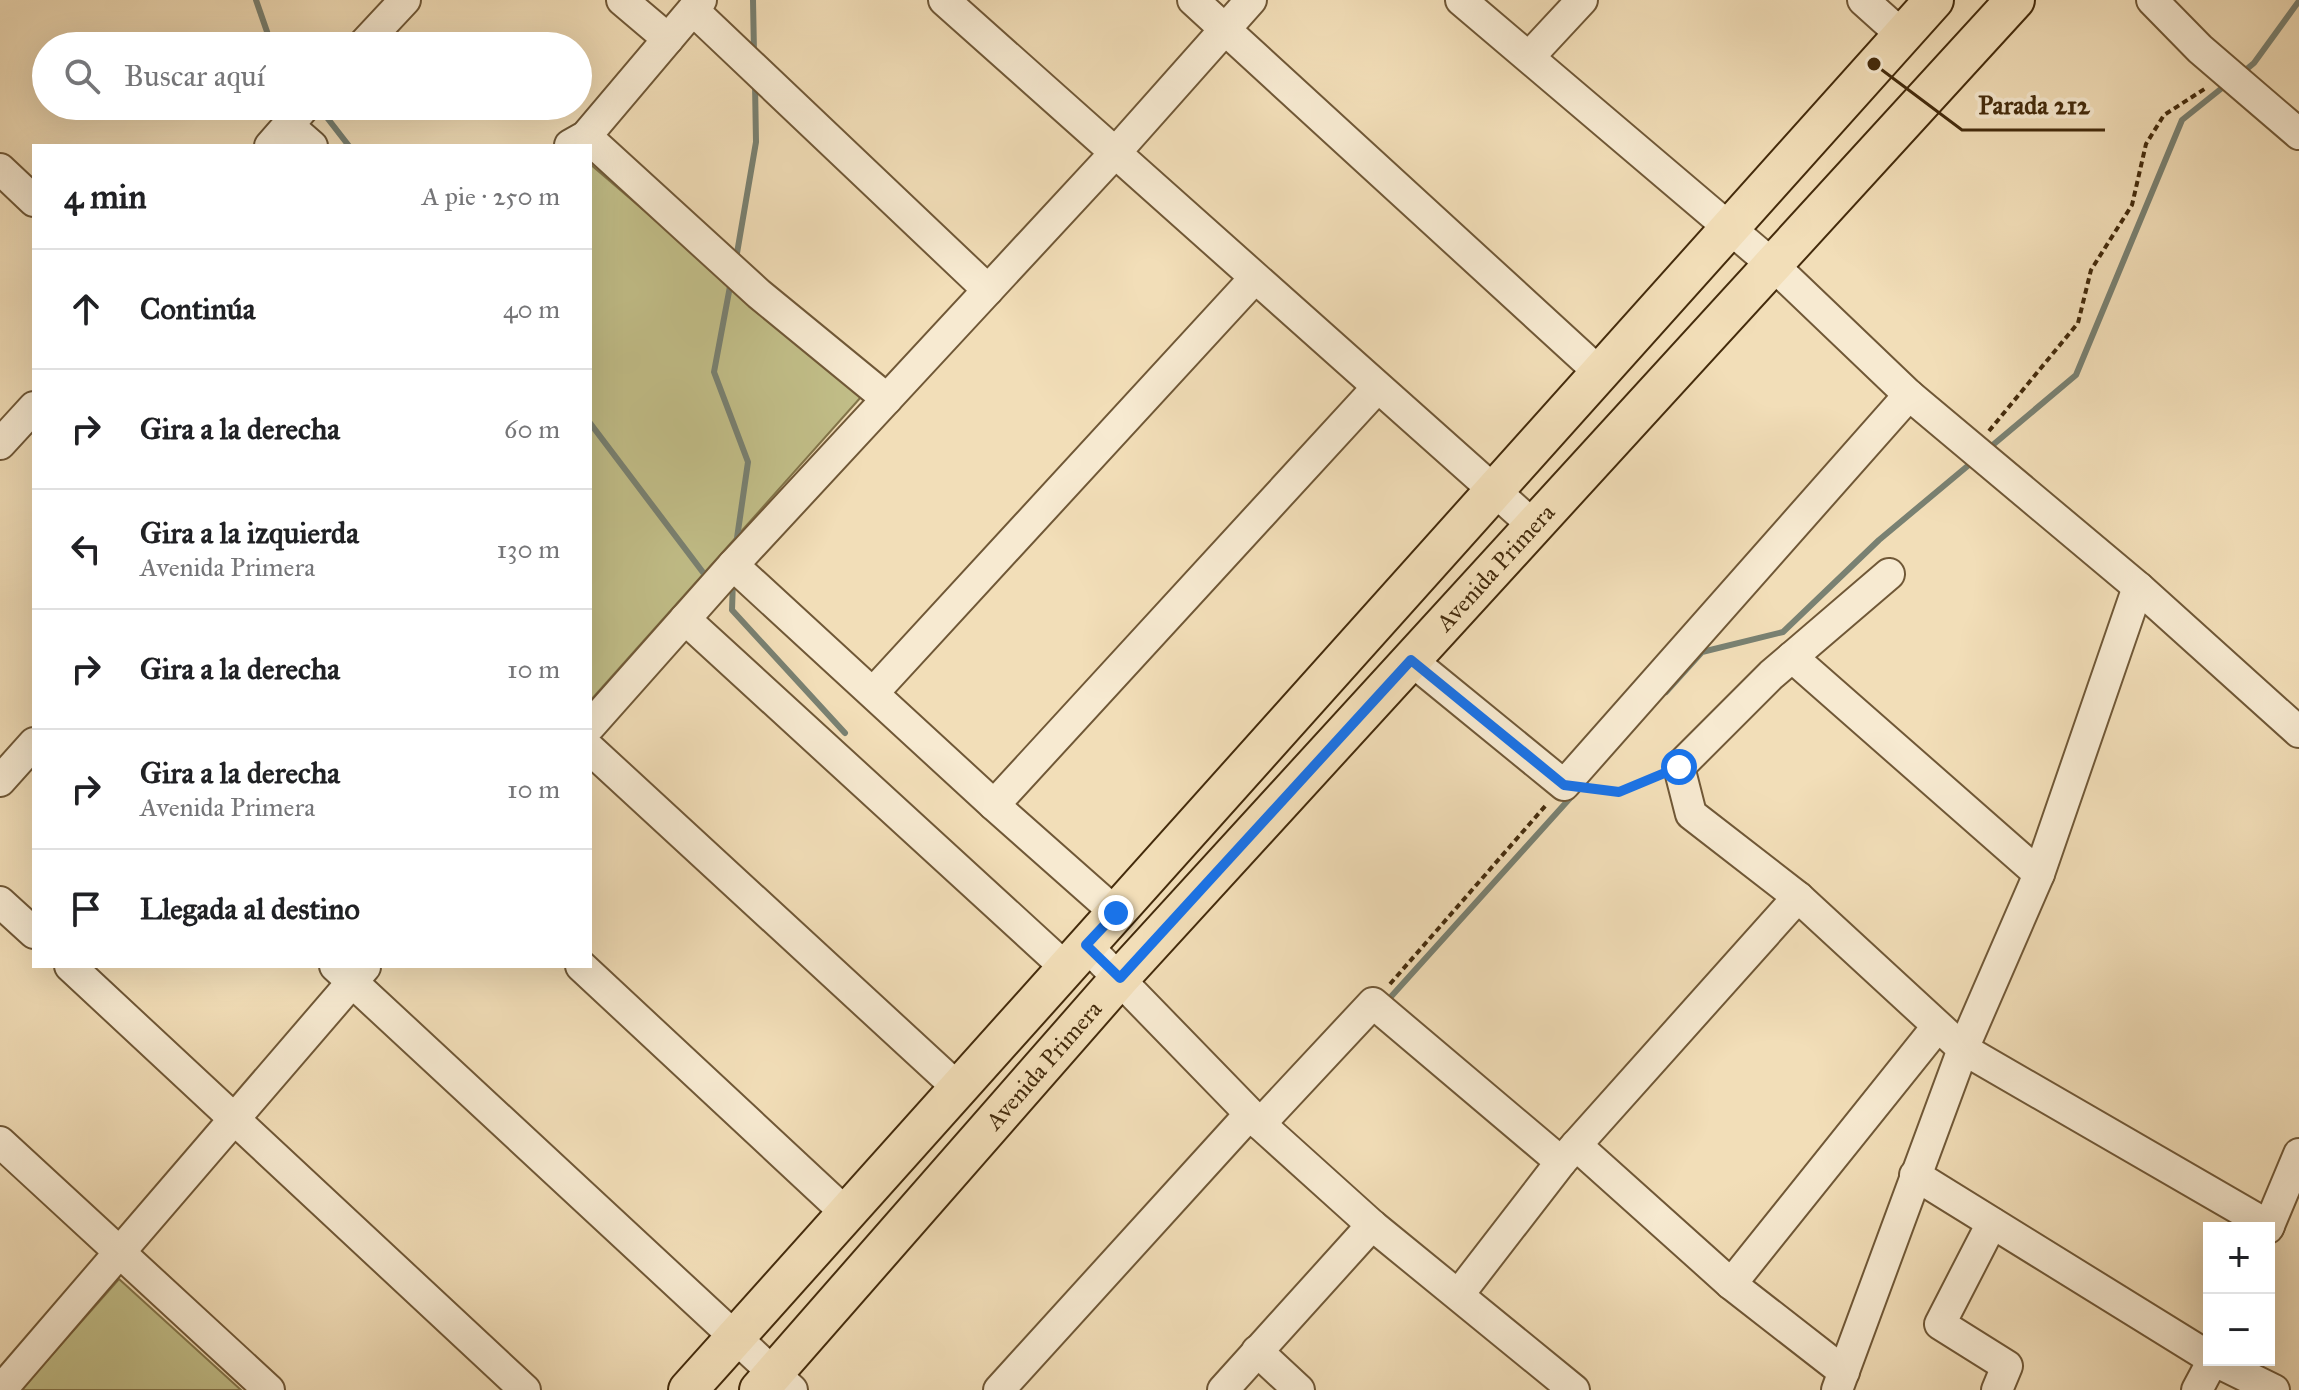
<!DOCTYPE html>
<html lang="es">
<head>
<meta charset="utf-8">
<style>
  body { margin:0; font-family:"IM FELL Great Primer",serif; background:#f6f6f6; color:#202124 }
  .controls { position:absolute; right:24px; bottom:24px; display:grid; overflow:hidden; border-radius:0px; box-shadow:0 8px 32px #0002 }
  .controls button { width:72px; height:72px; display:grid; place-items:center; padding:0; border:0; border-bottom:2px solid #e0e0e0; background:#fff; color:#202124; font:40px sans-serif }
  .stop { position:absolute; width:24px; height:24px; margin:-18px; border:6px solid #1a73e8; border-radius:50%; background:#fff }
  .stop.end { background:#1a73e8; border-color:#fff; box-shadow:0 2px 8px #0008 }
  .list { margin:0; padding:0; list-style:none }
  h2 { display:flex; justify-content:space-between; align-items:center; height:104px; margin:0; padding:0 32px; font-size:34px }
  h2 small { font-size:26px; font-weight:400; color:#757577 }
  .list li { display:grid; grid-template-columns:52px 1fr auto; gap:24px; align-items:center; box-sizing:border-box; height:120px; padding:0 32px; border-top:2px solid #e0e0e0 }
  .list b { display:block; font-size:30px; white-space:nowrap }
  .list p { margin:0; font-size:26px; white-space:nowrap; color:#757577 }
  .list em { font-size:26px; font-style:normal; color:#757577 }
  .icon { flex:none; width:44px; height:44px; fill:none; stroke:currentColor; stroke-width:2; stroke-linecap:round; stroke-linejoin:round }
  .map { position:relative; flex:none; width:2299px; height:1390px; overflow:hidden }
  .search { position:absolute; background:#fff; box-shadow:0 8px 32px #0002; left:32px; top:32px; width:560px; height:88px; display:flex; align-items:center; gap:20px; box-sizing:border-box; padding:0 28px; border-radius:44px; color:#757577; font-size:30px }
  .panel { position:absolute; background:#fff; box-shadow:0 8px 32px #0002; left:32px; top:144px; width:560px; height:824px; border-radius:0px }
  .map>svg:first-child { display:block }
  .green { fill:#c2bf89; stroke:#83754a; stroke-width:2 }
  .lines { fill:none; stroke-linecap:round; stroke-linejoin:round }
  .stream { stroke:#798172; stroke-width:6 }
  .minor-casing { stroke:#705837; stroke-width:34 }
  .major-casing { stroke:#442b0c; stroke-width:42 }
  .path { stroke:#442b0c; stroke-width:4; stroke-dasharray:6 4; stroke-linecap:butt }
  .minor { stroke:#f7ead1; stroke-width:30 }
  .major { stroke:#f2deb8; stroke-width:38 }
  .route { stroke:#1a73e8; stroke-width:10 }
  .labels { text-anchor:middle; dominant-baseline:central; stroke-width:8; stroke-linejoin:round; paint-order:stroke }
  .street-label { font-size:24px; fill:#442b0c; stroke:#f7ead1 }
  .leader { fill:none; stroke:#442b0c; stroke-width:3 }
  .callout-dot { fill:#442b0c; stroke:#f7ead1; stroke-width:3 }
  .callout-label { font-size:26px; text-anchor:middle; font-weight:bold; fill:#442b0c; stroke:#f7ead1; stroke-width:8; stroke-linejoin:round; paint-order:stroke }
</style>
</head>
<body>
<div class="map">
<svg width="2299" height="1390" viewBox="0 0 2299 1390">
  <rect width="100%" height="100%" fill="#f2deb8"/>
  <filter id="stains"><feTurbulence type="fractalNoise" baseFrequency=".0025" numOctaves="4"/><feColorMatrix values="0 0 0 0 .2 0 0 0 0 .09 0 0 0 0 .02 0 0 0 .5 -.17"/></filter>
  <radialGradient id="worn" r=".72"><stop offset=".6" stop-color="#630" stop-opacity="0"/><stop offset="1" stop-color="#630" stop-opacity=".3"/></radialGradient>
  <!-- green -->
  <g class="green">
    <polygon points="590,164 861,397 590,701"/>
    <polygon points="119,1279 241,1390 21,1390"/>
  </g>
  <g class="lines">
    <!-- stream -->
    <g class="stream">
      <polyline points="256,0 272,46"/>
      <polyline points="753,0 754,52"/>
      <polyline points="2242,73 2254,63 2299,1"/>
      <polyline points="318,106 349,146"/>
      <polyline points="736,259 756,142 755,84"/>
      <polyline points="731,281 714,372 748,462 736,545"/>
      <polyline points="590,423 708,579"/>
      <polyline points="1988,449 2076,375 2182,120 2227,84"/>
      <polyline points="733,580 732,610 845,733"/>
      <polyline points="1666,692 1702,652 1783,632 1879,540 1970,464"/>
      <polyline points="1388,1000 1572,796"/>
    </g>
    <defs>
      <g id="minor">
        <polyline points="622,0 668,39"/>
        <polyline points="944,0 1534,526"/>
        <polyline points="1193,0 1600,373"/>
        <polyline points="1461,0 1773,265 1909,395 2138,587 2299,732"/>
        <polyline points="1863,0 1902,35"/>
        <polyline points="2152,0 2200,49 2299,134"/>
        <polyline points="693,10 988,290"/>
        <polyline points="362,46 405,0"/>
        <polyline points="1529,57 1582,0"/>
        <polyline points="288,125 312,146"/>
        <polyline points="586,136 759,294 887,399"/>
        <polyline points="570,145 586,136 701,0"/>
        <polyline points="270,146 305,106"/>
        <polyline points="0,169 34,201"/>
        <polyline points="0,444 34,407"/>
        <polyline points="733,565 994,805 1116,913"/>
        <polyline points="1889,574 1771,675 1679,767 1691,814 1798,897 1963,1049 2269,1226"/>
        <polyline points="685,619 1066,968"/>
        <polyline points="1792,657 2039,874"/>
        <polyline points="1411,660 1564,785 1909,395"/>
        <polyline points="873,693 1254,279"/>
        <polyline points="590,726 733,565 1115,153 1251,0"/>
        <polyline points="590,749 958,1088"/>
        <polyline points="0,781 34,743"/>
        <polyline points="994,805 1377,388"/>
        <polyline points="0,902 34,933"/>
        <polyline points="1086,945 1260,1124 1372,1225 1574,1390"/>
        <polyline points="70,966 525,1390"/>
        <polyline points="335,966 792,1390"/>
        <polyline points="581,966 846,1213"/>
        <polyline points="1260,1124 1373,1003 1561,1162"/>
        <polyline points="0,1142 269,1390"/>
        <polyline points="1576,1145 1731,1284 1844,1372"/>
        <polyline points="1915,1175 2209,1357"/>
        <polyline points="1992,1223 1940,1324 2007,1366 1997,1390"/>
        <polyline points="2268,1228 2299,1154"/>
        <polyline points="1731,1284 1937,1027"/>
        <polyline points="1459,1294 1561,1162 1798,897"/>
        <polyline points="1257,1351 1299,1390"/>
        <polyline points="1,1390 365,967"/>
        <polyline points="999,1390 1250,1114"/>
        <polyline points="1223,1390 1372,1225"/>
        <polyline points="1837,1390 1963,1049 2039,874 2138,587"/>
        <polyline points="2197,1390 2213,1360 2274,1390"/>
      </g>
      <g id="major">
        <polyline points="688,1390 1934,0"/>
        <path id="s1" d="M 759,1390 L 1120,978 L 2015,0"/>
      </g>
    </defs>
    <!-- minor casing -->
    <use href="#minor" class="minor-casing"/>
    <!-- major casing -->
    <use href="#major" class="major-casing"/>
    <!-- path -->
    <g class="path">
      <polyline points="1989,431 2078,323 2091,270 2132,205 2146,144 2164,115 2206,88"/>
      <polyline points="1595,789 1619,792 1655,777"/>
      <polyline points="1390,984 1547,804"/>
    </g>
    <!-- minor -->
    <use href="#minor" class="minor"/>
    <!-- major -->
    <use href="#major" class="major"/>
  </g>
  <g class="lines">
    <!-- route -->
    <polyline class="route" points="1116,913 1086,945 1120,978 1411,660 1564,785 1619,792 1679,767"/>
  </g>
  <g class="labels">
    <!-- street labels -->
    <g class="street-label">
      <text stroke="none"><textPath href="#s1" startOffset="1104">Avenida Primera</textPath></text>
      <text stroke="none"><textPath href="#s1" startOffset="432">Avenida Primera</textPath></text>
    </g>
  </g>
  <!-- callouts -->
  <path class="leader" d="M1874 64L1962 130H2105"/>
  <circle class="callout-dot" cx="1874" cy="64" r="8"/>
  <g class="callout-label">
    <text x="2034" y="114">Parada 212</text>
  </g>
  <rect width="100%" height="100%" filter="url(#stains)"/>
  <rect width="100%" height="100%" fill="url(#worn)"/>
</svg>
<div class="controls">
<button>+</button>
<button>−</button>
</div>
<div class="stop" style="left:1679px;top:767px"></div>
<div class="stop end" style="left:1116px;top:913px"></div>
<div class="search"><svg class="icon" aria-label="search" viewBox="0 0 24 24"><circle cx="10" cy="10" r="6"/><path d="M15 15l6 6"/></svg>Buscar aquí</div>
<section class="panel">
<h2>4 min<small>A pie · 250 m</small></h2>
<ul class="list">
<li><svg class="icon" aria-label="ahead" viewBox="0 0 24 24"><path d="M12 20V5M6 11l6-6 6 6"/></svg><div><b>Continúa</b></div><em>40 m</em></li>
<li><svg class="icon" aria-label="right" viewBox="0 0 24 24"><path d="M7 20v-9h11M14 6l5 5-5 5"/></svg><div><b>Gira a la derecha</b></div><em>60 m</em></li>
<li><svg class="icon" aria-label="left" viewBox="0 0 24 24"><path d="M17 20v-9H6M10 6l-5 5 5 5"/></svg><div><b>Gira a la izquierda</b><p>Avenida Primera</p></div><em>130 m</em></li>
<li><svg class="icon" aria-label="right" viewBox="0 0 24 24"><path d="M7 20v-9h11M14 6l5 5-5 5"/></svg><div><b>Gira a la derecha</b></div><em>10 m</em></li>
<li><svg class="icon" aria-label="right" viewBox="0 0 24 24"><path d="M7 20v-9h11M14 6l5 5-5 5"/></svg><div><b>Gira a la derecha</b><p>Avenida Primera</p></div><em>10 m</em></li>
<li><svg class="icon" aria-label="arrive" viewBox="0 0 24 24"><path d="M6 21V4h12l-3 4 3 4H6"/></svg><div><b>Llegada al destino</b></div></li>
</ul>
</section>
</div>
</body>
</html>
